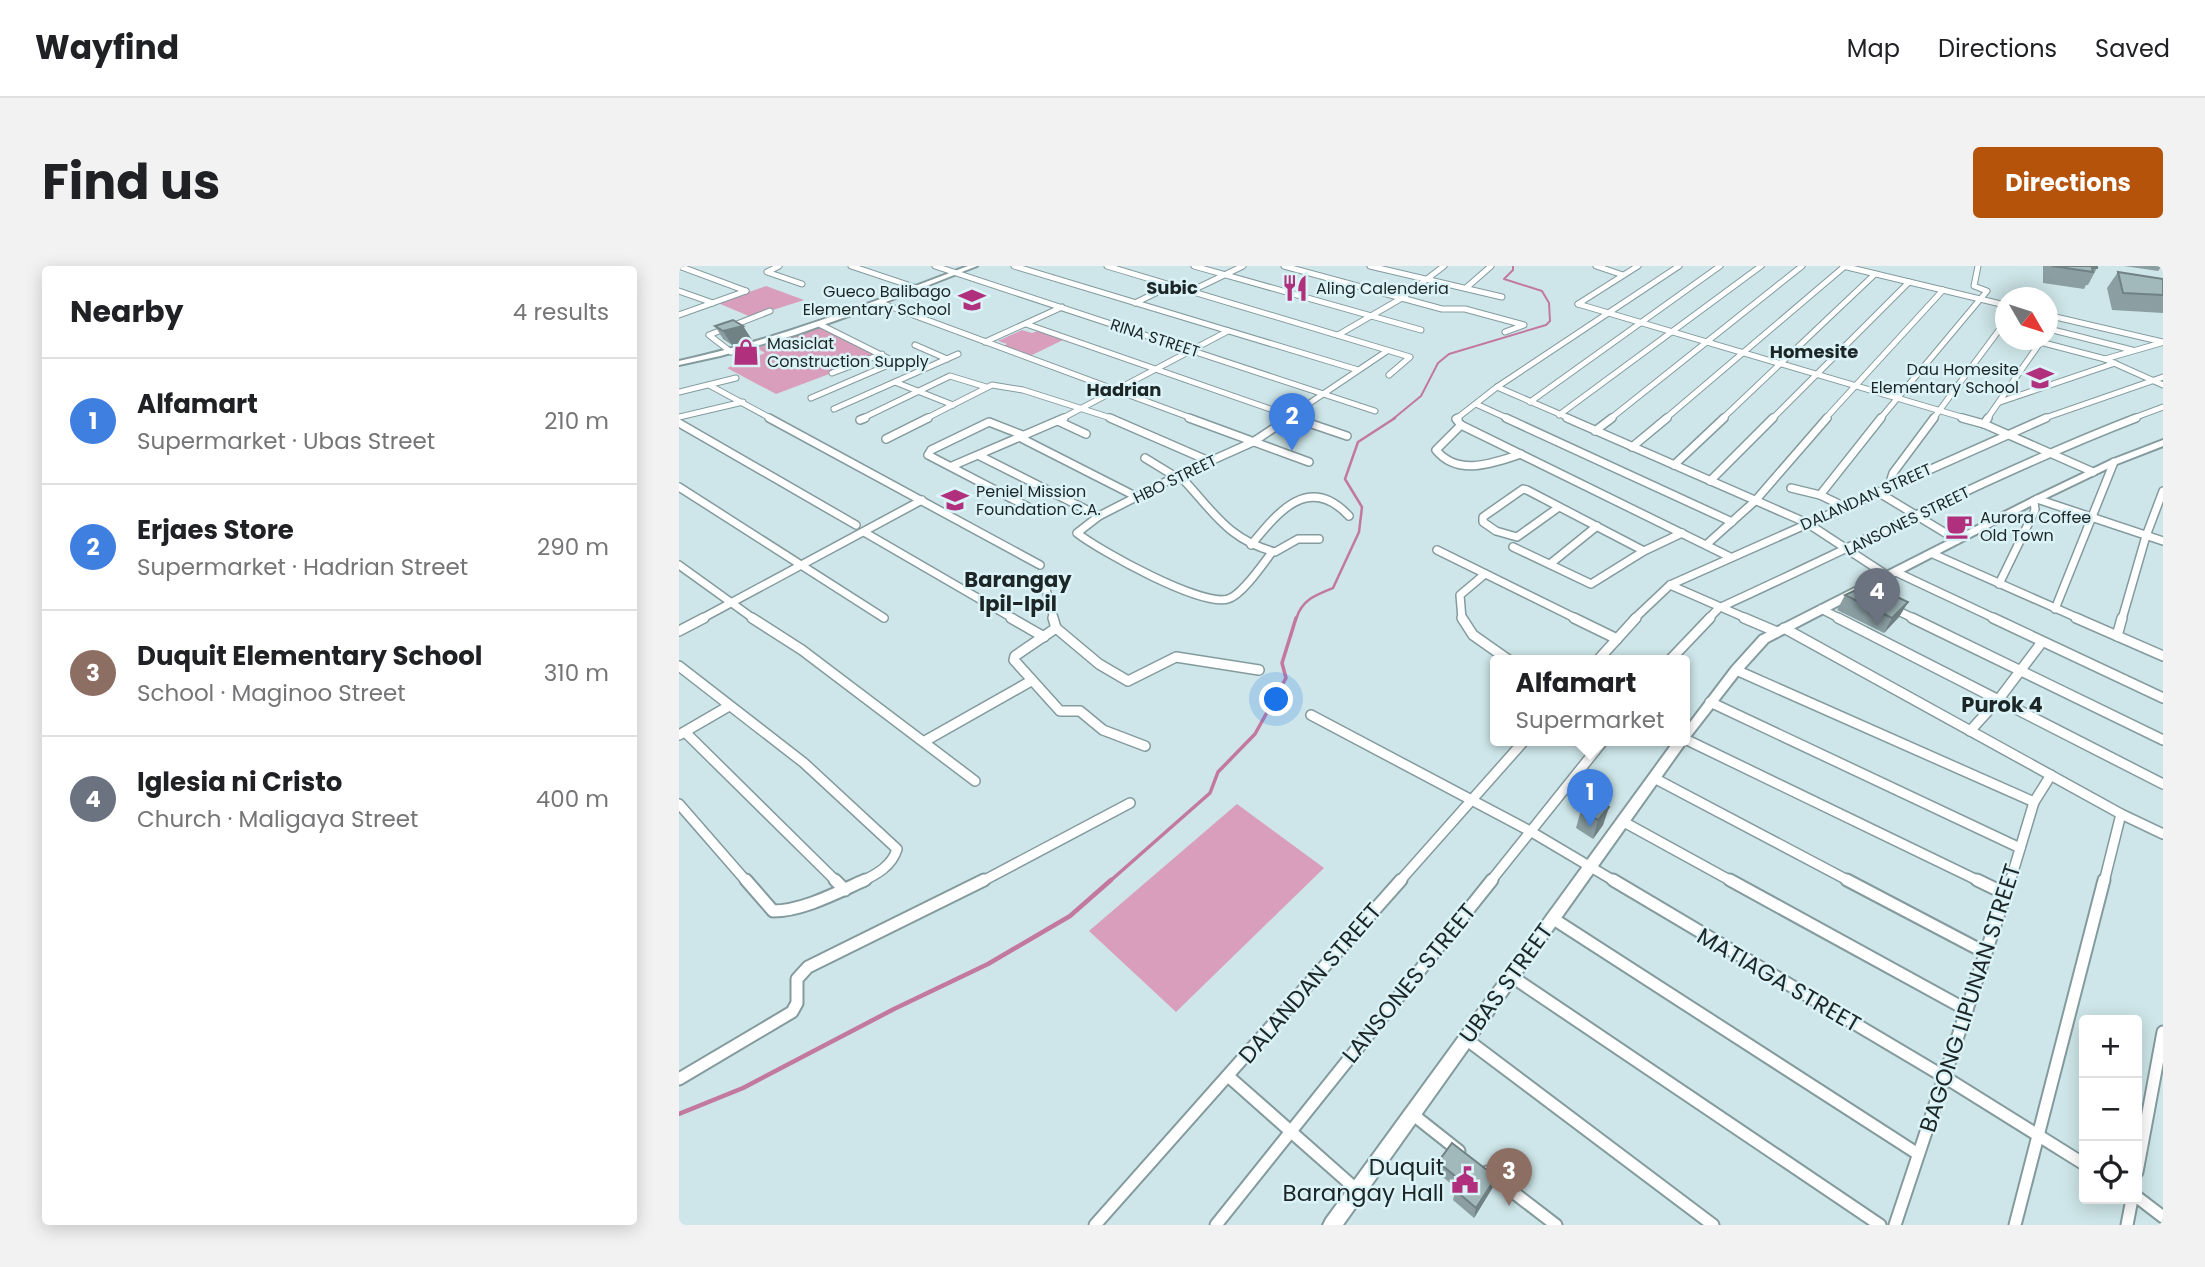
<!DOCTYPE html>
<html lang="en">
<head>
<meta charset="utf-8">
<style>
  body { margin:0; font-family:Poppins,sans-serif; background:#f2f2f2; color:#202124 }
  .controls { position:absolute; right:21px; bottom:21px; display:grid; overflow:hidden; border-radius:7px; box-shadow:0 4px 18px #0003 }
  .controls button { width:63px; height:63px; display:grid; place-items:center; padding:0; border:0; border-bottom:2px solid #e0e0e0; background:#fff; color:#202124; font:35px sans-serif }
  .compass { position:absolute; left:1316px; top:21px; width:63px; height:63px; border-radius:50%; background:#fff; box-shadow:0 4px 18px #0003; rotate:129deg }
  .you { position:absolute; left:598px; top:434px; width:24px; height:24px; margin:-18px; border:5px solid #fff; border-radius:50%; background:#1a73e8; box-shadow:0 0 0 10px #1a73e833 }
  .badge { display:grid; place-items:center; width:46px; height:46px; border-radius:50%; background:#b45309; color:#fff; font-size:23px; font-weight:700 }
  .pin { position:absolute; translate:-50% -58px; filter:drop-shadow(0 2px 4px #0008) }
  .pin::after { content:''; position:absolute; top:37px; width:24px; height:21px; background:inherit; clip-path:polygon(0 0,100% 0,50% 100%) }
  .popup { position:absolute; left:811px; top:389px; width:200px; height:91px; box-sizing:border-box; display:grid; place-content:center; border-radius:7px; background:#fff; filter:drop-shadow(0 2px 5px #0005); font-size:23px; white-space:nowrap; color:#757577 }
  .popup b { font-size:26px; color:#202124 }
  .popup::after { content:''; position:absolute; left:50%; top:100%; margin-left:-14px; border:14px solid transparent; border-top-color:#fff }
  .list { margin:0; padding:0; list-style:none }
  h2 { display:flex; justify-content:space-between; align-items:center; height:91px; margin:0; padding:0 28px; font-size:30px }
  h2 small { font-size:23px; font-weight:400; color:#757577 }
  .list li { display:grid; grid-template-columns:46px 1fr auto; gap:21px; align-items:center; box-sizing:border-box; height:126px; padding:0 28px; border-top:2px solid #e0e0e0 }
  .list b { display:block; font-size:26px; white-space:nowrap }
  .list p { margin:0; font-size:23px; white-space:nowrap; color:#757577 }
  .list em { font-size:23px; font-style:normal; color:#757577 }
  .icon { flex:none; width:38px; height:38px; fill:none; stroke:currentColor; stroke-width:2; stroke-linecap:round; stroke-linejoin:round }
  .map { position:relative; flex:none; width:1484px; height:959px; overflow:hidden; border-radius:7px }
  header { display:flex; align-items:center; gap:42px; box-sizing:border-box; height:98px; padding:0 35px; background:#fff; border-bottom:2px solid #e0e0e0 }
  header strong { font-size:33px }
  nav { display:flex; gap:38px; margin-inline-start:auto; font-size:24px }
  .intro { display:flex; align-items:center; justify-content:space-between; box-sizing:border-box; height:168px; padding:0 42px }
  h1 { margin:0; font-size:49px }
  .button { padding:18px 32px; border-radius:7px; background:#b45309; color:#fff; font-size:24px; font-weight:700 }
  main { display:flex; gap:42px; padding:0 42px }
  aside { flex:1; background:#fff; border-radius:7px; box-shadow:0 4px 18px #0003 }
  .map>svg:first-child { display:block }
  .green { fill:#d99ebb }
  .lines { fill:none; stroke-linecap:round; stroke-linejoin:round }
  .stream-far3 { stroke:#c3789f; stroke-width:2 }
  .stream-far2 { stroke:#c3789f; stroke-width:2.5 }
  .stream-far1 { stroke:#c3789f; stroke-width:3.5 }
  .stream { stroke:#c3789f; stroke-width:4.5 }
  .street-far3-casing { stroke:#849b9e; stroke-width:7 }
  .street-far2-casing { stroke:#849b9e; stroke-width:10 }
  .street-far1-casing { stroke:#849b9e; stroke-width:12 }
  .street-casing { stroke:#849b9e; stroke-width:15 }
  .secondary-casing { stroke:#849b9e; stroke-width:4 }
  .street-far3 { stroke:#fff; stroke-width:5 }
  .street-far2 { stroke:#fff; stroke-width:7 }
  .street-far1 { stroke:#fff; stroke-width:9 }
  .street { stroke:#fff; stroke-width:11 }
  .secondary { fill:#fff; fill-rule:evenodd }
  .wall { fill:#8b9fa2 }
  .shaded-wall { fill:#718284 }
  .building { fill:#a2b9bc; stroke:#718284; stroke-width:2 }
  .labels { text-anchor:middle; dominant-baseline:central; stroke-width:5; stroke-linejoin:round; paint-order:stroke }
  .far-poi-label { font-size:16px; fill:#1d2627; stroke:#dbf3f7; text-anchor:start }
  .far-street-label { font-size:16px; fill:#1d2627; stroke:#dbf3f7 }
  .far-neighbourhood-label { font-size:18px; font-weight:bold; fill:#1d2627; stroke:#dbf3f7 }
  .neighbourhood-label { font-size:21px; font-weight:bold; fill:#1d2627; stroke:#dbf3f7 }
  .near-street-label { font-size:23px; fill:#1d2627; stroke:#dbf3f7 }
  .near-poi-label { font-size:23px; fill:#1d2627; stroke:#dbf3f7; text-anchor:end }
</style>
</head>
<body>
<header>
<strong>Wayfind</strong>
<nav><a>Map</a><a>Directions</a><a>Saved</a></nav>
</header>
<div class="intro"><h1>Find us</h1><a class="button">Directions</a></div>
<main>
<aside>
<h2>Nearby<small>4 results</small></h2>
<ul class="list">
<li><span class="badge" style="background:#3f7fe0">1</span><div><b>Alfamart</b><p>Supermarket · Ubas Street</p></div><em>210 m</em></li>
<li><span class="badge" style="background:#3f7fe0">2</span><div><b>Erjaes Store</b><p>Supermarket · Hadrian Street</p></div><em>290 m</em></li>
<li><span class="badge" style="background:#8d6e63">3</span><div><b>Duquit Elementary School</b><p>School · Maginoo Street</p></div><em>310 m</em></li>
<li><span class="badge" style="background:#6b7280">4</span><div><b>Iglesia ni Cristo</b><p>Church · Maligaya Street</p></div><em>400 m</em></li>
</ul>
</aside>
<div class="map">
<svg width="1484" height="959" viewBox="0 0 1484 959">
  <rect width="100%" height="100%" fill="#cee6e9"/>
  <!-- green -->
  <g class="green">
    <polygon points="87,20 125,34 72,51 39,37"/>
    <polygon points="142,61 198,90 97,128 48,102 86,87 78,82"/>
    <polygon points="343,64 353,67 359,65 384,74 351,90 325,80 328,78 319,75"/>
    <polygon points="558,538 645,602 497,746 410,665"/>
  </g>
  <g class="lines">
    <!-- stream-far3 -->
    <polyline class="stream-far3" points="714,153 742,130 759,97 770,88 867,59 871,55 870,37 863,25 825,13 834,4 834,0"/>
    <!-- stream-far2 -->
    <path class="stream-far2" d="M 617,353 C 623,334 636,329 654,322 L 680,266 L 683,241 L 666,213 L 679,176 L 716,152"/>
    <!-- stream-far1 -->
    <polyline class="stream-far1" points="430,616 531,527 539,506 576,468 607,412 603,397 617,352"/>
    <!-- stream -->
    <polyline class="stream" points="0,848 64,822 215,743 309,698 391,650 432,614"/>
    <defs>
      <g id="street-far3">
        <polyline points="0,0 67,25"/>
        <polyline points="100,0 88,6 123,18"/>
        <polyline points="172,0 238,22"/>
        <polyline points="256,0 696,145"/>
        <polyline points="335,0 679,104"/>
        <polyline points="428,0 731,91 710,109"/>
        <polyline points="515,0 742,64"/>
        <polyline points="605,0 763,43 786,43 845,59 826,66"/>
        <polyline points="691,0 823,31"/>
        <polyline points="917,0 944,9"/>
        <polyline points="1164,0 1326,39"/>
        <polyline points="787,22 812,0"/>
        <polyline points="0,25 34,37"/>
        <polyline points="512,25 564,0"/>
        <polyline points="202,37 515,153"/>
        <polyline points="456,37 493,19"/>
        <polyline points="899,38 1289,153"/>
        <polyline points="899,38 959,0"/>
        <polyline points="0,49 67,25"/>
        <polyline points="1368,49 1484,76"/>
        <polyline points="347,58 620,153"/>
        <polyline points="142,59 216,96"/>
        <polyline points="1370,63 1453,84"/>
        <polyline points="659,69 723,32 765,0"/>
        <polyline points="306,76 383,41"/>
        <polyline points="1361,76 1426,93 1484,119"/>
        <polyline points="236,79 268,93"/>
        <polyline points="52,86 30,69 91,45"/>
        <polyline points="1426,93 1482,77"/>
        <polyline points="153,107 203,88"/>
        <polyline points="216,116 274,139"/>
        <polyline points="30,119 93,153"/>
        <polyline points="818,121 892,153"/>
        <polyline points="0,126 57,112"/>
        <polyline points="132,132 216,96"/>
        <polyline points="851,136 1041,0"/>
        <polyline points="1321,136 1436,97"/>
        <polyline points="797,138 830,153"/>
        <polyline points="155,143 279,88"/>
        <polyline points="880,149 1082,0"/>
        <polyline points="0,151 64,136"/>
        <polyline points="182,153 271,110 307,121"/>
        <polyline points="246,153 313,119 344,124 435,153"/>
        <polyline points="382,153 549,65"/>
        <polyline points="607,153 708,85"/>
        <polyline points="777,153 818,121 1000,0"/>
        <polyline points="931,153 1123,0"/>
        <polyline points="986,153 1166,0"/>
        <polyline points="1043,153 1196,8"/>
        <polyline points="1093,153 1230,16"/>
        <polyline points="1146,153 1264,24"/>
        <polyline points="1201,153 1308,25 1295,20 1299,0"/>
        <polyline points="1254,153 1326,56"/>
        <polyline points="1308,153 1363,74"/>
        <polyline points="1363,153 1484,111"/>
        <polyline points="1452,153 1484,141"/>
      </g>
      <g id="street-far2">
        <polyline points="90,152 361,299"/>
        <polyline points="431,152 530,195"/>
        <polyline points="510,152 630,196"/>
        <polyline points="615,152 668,170"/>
        <polyline points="779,152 777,153 782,159"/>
        <polyline points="827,152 1053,256"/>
        <polyline points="888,152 1128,257 1209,310"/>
        <polyline points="1283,152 1305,158 1414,206"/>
        <polyline points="181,154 186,152"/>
        <polyline points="379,155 407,168"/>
        <polyline points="0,157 177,259"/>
        <polyline points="1305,158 1309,152"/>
        <polyline points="782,159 1051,291"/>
        <path d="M 782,159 L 757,184 C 779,211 814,197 842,188"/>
        <polyline points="916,165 933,152"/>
        <polyline points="346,170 310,156 252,184 249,189 349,241"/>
        <polyline points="342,172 458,231"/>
        <polyline points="207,173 249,152"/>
        <polyline points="953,181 988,152"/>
        <polyline points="301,190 420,250"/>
        <polyline points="466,192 497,211"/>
        <polyline points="995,199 1045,152"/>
        <polyline points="273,200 385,152"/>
        <path d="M 500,209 C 533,243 547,273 596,286 L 619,273 L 640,273"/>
        <polyline points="1031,215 1094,152"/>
        <polyline points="1217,218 1212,213 1214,207 1255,152"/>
        <polyline points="0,221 205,352"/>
        <polyline points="1112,222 1141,229 1164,240"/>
        <polyline points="1197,225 1278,274"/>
        <polyline points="1141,229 1202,152"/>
        <polyline points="1358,233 1484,275"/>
        <polyline points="880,241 838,271 817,265 804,256 804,251 844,223 848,224 965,285"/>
        <polyline points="185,266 335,353"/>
        <polyline points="1028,278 1076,235 1148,152"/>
        <path d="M 572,279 C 599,246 630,207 670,250"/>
        <polyline points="834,281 912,318 965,285 1003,267"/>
        <polyline points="758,284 898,353"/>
        <path d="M 593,286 C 584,298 563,329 549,333 C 522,341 421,285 398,267 L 420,250 L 500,209 L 574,176 L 610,152"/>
        <polyline points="1254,288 1401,353"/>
        <polyline points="871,298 918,260"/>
        <polyline points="0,299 75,353"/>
        <polyline points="1217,306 1317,353"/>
        <polyline points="1320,318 1356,244 1355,235"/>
        <polyline points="991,319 1069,353"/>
        <polyline points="367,323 375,353"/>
        <polyline points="1213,342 1236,353"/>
        <polyline points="1142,343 1162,353"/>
        <polyline points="1376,343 1435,196"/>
        <polyline points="22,353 243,234"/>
        <polyline points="783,353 781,329 806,308"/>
        <polyline points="955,353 991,319 1367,152"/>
        <path d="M 1029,353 L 1040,342 C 1179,279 1315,207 1457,152"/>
        <polyline points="1443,353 1467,270 1484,225"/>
      </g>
      <g id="street-far1">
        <polyline points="73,352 123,384 296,515"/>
        <polyline points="332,352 365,371"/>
        <polyline points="374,352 377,362 336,390 335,394 381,445 401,445 424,464 466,480"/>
        <polyline points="783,352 794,369 831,395"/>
        <polyline points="895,352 938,373"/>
        <polyline points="1065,352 1098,366"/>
        <polyline points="1159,352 1484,518"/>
        <polyline points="1233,352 1484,474"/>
        <polyline points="1314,352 1484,432"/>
        <polyline points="1397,352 1484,390"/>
        <polyline points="377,362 420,398 449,415 497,391 580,404"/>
        <polyline points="1105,362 1442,548 1484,568"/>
        <polyline points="0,365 25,352"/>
        <polyline points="1438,370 1443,352"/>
        <polyline points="918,395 957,352"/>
        <polyline points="990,395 1031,352"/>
        <path d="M 0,400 L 125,497 L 218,583 C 213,600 198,608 182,616"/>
        <polyline points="1057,404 1355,536"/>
        <polyline points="1031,436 1341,582"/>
        <polyline points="632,449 851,565 937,616"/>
        <polyline points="1291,465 1320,433 1363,376"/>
        <polyline points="6,466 158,616"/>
        <polyline points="0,469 50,440"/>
        <polyline points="1006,473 1302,616"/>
        <polyline points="246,475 352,415"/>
        <polyline points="975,512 1172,616"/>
        <polyline points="0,538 68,616"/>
        <polyline points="943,555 1054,616"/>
        <polyline points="302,616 451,537"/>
        <polyline points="720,616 845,475"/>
        <polyline points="811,616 924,475"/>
        <polyline points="1331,616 1355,536 1372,509"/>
        <polyline points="1425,616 1442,548"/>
      </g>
      <g id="street">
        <path d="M 67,614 L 94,645 C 124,645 159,626 186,614"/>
        <polyline points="156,614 166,624"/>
        <polyline points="934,614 1264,810 1405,898"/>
        <polyline points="1051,614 1288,744"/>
        <polyline points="1168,614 1307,687"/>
        <polyline points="1298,614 1327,628"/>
        <polyline points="873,652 1239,888"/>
        <polyline points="832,710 1201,959"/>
        <polyline points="787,773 1034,959"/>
        <polyline points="549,810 678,924"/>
        <polyline points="0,813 113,746 118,737 118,713 129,701 305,614"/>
        <polyline points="732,847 780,885"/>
        <polyline points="808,906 877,959"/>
        <polyline points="1458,906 1484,766"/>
        <polyline points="1458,931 1484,951"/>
        <polyline points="416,959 722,614"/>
        <polyline points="537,959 813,614"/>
        <polyline points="1216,959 1331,614"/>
        <polyline points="1336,959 1425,614"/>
        <polyline points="1448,959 1453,933"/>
      </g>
      <g id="secondary">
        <path d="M 289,0 L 298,0 L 189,43 L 116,69 L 41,90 L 0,99 L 0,95 C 100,73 194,36 289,0 Z"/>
        <polygon points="1484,174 1484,180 1438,198 1361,235 1089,376 1061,407 1008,475 664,959 644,959 647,953 995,475 1006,475 1006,463 1053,401 1081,370 1355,231 1432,194"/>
      </g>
    </defs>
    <!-- street-far3 casing -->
    <use href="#street-far3" class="street-far3-casing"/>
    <!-- street-far2 casing -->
    <use href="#street-far2" class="street-far2-casing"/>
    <!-- street-far1 casing -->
    <use href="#street-far1" class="street-far1-casing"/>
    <!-- street casing -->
    <use href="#street" class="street-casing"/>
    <!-- secondary casing -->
    <use href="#secondary" class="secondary-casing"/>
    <!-- street-far3 -->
    <use href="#street-far3" class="street-far3"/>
    <!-- street-far2 -->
    <use href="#street-far2" class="street-far2"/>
    <!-- street-far1 -->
    <use href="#street-far1" class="street-far1"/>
    <!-- street -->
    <use href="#street" class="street"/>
    <!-- secondary -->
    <use href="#secondary" class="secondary"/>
  </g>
  <!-- wall -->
  <g class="wall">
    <polygon points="1364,0 1418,0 1418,2 1409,19 1407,19 1405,23 1364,17"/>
    <polygon points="1445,0 1483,0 1479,5"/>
    <polygon points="1439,6 1484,13 1484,47 1433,44 1428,22"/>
    <polygon points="36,60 64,60 73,74 53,79 44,73"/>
    <polygon points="1166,329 1229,336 1220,351 1205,367 1158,344"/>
    <polygon points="930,541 924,559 914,573 897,562 902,544"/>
    <polygon points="759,896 814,921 795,952 774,934 777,922 759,907"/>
  </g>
  <!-- shaded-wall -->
  <g class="shaded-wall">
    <polygon points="64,60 73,74 53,79 44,65"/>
    <polygon points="1229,336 1220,351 1205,367 1213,352"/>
    <polygon points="930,541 924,559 914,573 919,554"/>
    <polygon points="817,911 814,921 795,952 797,942"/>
  </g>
  <!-- building -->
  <g class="building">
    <polygon points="1373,0 1418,0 1418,2 1413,2 1414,6"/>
    <polygon points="1439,6 1484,13 1484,29 1444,27"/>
    <polygon points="54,54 64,60 44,65 36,60"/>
    <polygon points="1190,318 1229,336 1213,352 1166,329"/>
    <polygon points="913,530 930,541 919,554 902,544"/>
    <polygon points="773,877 817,911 797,942 776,924 782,915 759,896"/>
  </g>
  <!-- icons -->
  <defs>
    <symbol id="restaurant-bare" viewBox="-9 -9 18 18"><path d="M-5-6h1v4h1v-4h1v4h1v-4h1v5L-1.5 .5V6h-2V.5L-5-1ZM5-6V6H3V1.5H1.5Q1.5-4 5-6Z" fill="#b0307d" stroke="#dbf3f7" stroke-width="2.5" paint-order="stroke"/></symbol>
    <symbol id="school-bare" viewBox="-9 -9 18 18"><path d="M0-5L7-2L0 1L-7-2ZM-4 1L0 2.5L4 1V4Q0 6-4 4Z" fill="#b0307d" stroke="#dbf3f7" stroke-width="2.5" paint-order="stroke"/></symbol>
    <symbol id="shop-bare" viewBox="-9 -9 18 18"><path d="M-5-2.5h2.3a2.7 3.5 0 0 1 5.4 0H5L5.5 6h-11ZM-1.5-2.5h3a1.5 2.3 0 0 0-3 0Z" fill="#b0307d" stroke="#dbf3f7" stroke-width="2.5" paint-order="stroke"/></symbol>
    <symbol id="cafe-bare" viewBox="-9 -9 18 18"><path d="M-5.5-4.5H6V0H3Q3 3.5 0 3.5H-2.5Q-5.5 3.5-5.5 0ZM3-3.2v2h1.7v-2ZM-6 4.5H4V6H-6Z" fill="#b0307d" stroke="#dbf3f7" stroke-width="2.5" paint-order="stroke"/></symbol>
    <symbol id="civic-bare" viewBox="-9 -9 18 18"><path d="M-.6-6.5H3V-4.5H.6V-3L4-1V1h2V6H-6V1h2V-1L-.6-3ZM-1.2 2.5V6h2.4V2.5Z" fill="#b0307d" stroke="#dbf3f7" stroke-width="2.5" paint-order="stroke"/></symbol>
  </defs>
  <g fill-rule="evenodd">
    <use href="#restaurant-bare" x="597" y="3" width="38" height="38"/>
    <use href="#school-bare" x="274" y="15" width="38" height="38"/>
    <use href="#shop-bare" x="48" y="67" width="38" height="38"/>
    <use href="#school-bare" x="1342" y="93" width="38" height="38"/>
    <use href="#school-bare" x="257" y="215" width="38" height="38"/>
    <use href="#cafe-bare" x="1261" y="241" width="38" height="38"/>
    <use href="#civic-bare" x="767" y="895" width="38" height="38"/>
  </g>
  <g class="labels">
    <!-- far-poi labels -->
    <g class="far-poi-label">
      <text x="637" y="22">Aling Calenderia</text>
      <text x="272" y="25" text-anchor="end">Gueco Balibago<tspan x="272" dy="18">Elementary School</tspan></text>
      <text x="88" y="77">Masiclat<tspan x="88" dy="18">Construction Supply</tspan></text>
      <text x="1340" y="103" text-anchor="end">Dau Homesite<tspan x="1340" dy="18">Elementary School</tspan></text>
      <text x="297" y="225">Peniel Mission<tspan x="297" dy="18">Foundation C.A.</tspan></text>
      <text x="1301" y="251">Aurora Coffee<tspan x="1301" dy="18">Old Town</tspan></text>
    </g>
    <!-- far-street labels -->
    <g class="far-street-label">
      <text transform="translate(476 72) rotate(18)">RINA STREET</text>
      <text transform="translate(496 213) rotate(-26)">HBO STREET</text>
      <text transform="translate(1187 231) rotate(-24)">DALANDAN STREET</text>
      <text transform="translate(1228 255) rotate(-26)">LANSONES STREET</text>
    </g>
    <!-- far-neighbourhood labels -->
    <g class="far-neighbourhood-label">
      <text x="493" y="21">Subic</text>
      <text x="1135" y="85">Homesite</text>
      <text x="445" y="123">Hadrian</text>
    </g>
    <!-- neighbourhood labels -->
    <g class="neighbourhood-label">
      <text x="339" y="313">Barangay<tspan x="339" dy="24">Ipil-Ipil</tspan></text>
      <text x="1323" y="438">Purok 4</text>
    </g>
    <!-- near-street labels -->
    <g class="near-street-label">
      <text transform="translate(1100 714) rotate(30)">MATIAGA STREET</text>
      <text transform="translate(631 717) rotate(-49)">DALANDAN STREET</text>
      <text transform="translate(730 717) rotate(-51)">LANSONES STREET</text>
      <text transform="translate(827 717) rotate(-54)">UBAS STREET</text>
      <text transform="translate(1291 732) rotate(-72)">BAGONG LIPUNAN STREET</text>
    </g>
    <!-- near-poi labels -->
    <g class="near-poi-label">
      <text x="765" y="901">Duquit<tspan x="765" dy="26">Barangay Hall</tspan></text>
    </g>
  </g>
</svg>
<div class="controls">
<button>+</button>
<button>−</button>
<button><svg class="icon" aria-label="locate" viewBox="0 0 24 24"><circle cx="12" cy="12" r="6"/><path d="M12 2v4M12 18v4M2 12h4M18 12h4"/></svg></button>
</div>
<svg class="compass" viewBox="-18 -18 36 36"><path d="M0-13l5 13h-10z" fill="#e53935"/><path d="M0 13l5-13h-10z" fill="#757577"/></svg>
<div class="you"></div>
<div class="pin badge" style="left:911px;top:561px;background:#3f7fe0">1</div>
<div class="popup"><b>Alfamart</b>Supermarket</div>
<div class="pin badge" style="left:613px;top:185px;background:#3f7fe0">2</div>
<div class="pin badge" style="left:830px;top:940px;background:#8d6e63">3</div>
<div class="pin badge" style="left:1198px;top:360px;background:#6b7280">4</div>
</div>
</main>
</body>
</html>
